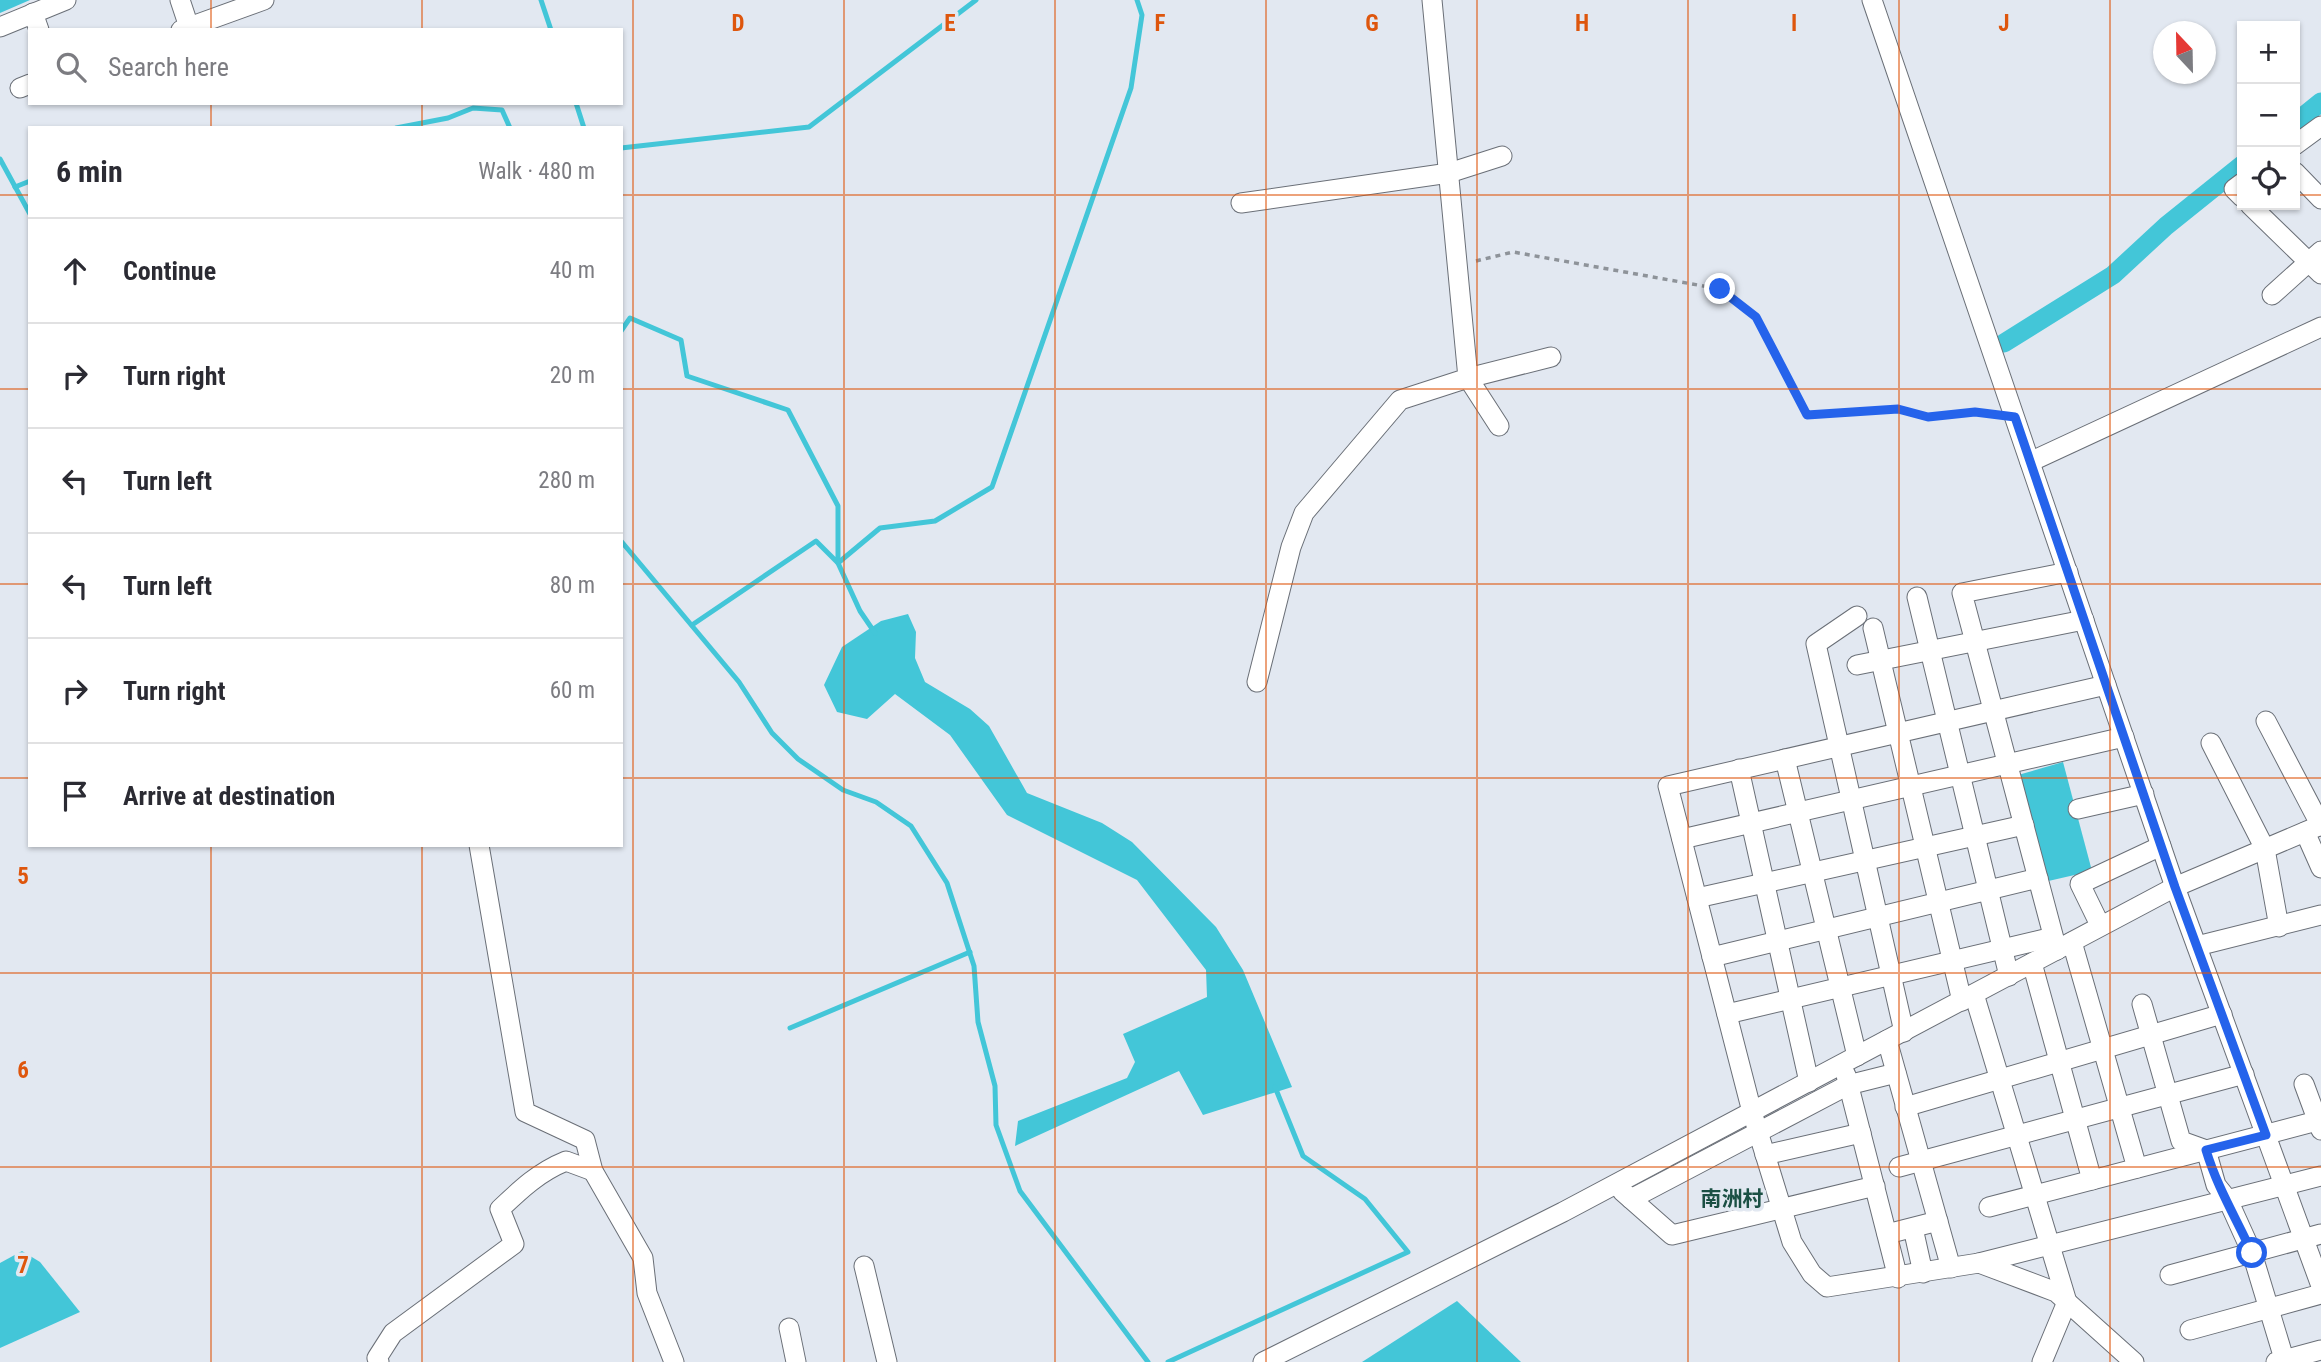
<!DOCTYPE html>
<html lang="en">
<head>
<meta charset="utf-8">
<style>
  body { margin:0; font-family:"Roboto Condensed","Noto Sans SC",sans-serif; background:#f7f7f7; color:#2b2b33 }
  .controls { position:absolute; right:21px; top:21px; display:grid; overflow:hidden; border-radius:0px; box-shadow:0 2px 5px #0004 }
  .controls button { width:63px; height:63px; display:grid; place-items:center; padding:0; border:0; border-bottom:2px solid #e1e1e2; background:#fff; color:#2b2b33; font:35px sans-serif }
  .compass { position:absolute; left:2153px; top:21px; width:63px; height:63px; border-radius:50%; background:#fff; box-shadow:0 2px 5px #0004; rotate:338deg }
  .stop { position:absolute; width:21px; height:21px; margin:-16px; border:5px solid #2563eb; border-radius:50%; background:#fff }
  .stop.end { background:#2563eb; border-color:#fff; box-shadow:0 2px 7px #0008 }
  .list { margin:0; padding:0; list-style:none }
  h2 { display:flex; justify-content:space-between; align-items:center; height:91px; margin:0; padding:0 28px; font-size:30px }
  h2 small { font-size:23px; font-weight:400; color:#7c7c81 }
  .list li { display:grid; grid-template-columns:46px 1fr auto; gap:21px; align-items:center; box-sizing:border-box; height:105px; padding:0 28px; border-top:2px solid #e1e1e2 }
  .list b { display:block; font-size:26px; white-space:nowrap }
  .list em { font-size:23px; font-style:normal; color:#7c7c81 }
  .icon { flex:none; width:38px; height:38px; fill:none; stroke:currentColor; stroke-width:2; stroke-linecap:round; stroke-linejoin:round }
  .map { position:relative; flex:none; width:2321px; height:1362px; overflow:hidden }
  .search { position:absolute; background:#fff; box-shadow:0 2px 5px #0004; left:28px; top:28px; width:595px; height:77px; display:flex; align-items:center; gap:18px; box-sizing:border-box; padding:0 24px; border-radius:0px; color:#7c7c81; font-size:26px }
  .panel { position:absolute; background:#fff; box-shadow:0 2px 5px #0004; left:28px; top:126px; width:595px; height:721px; border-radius:0px }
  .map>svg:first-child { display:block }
  .water { fill:#43c6d8 }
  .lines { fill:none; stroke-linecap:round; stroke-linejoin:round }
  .stream { stroke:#43c6d8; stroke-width:5 }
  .canal { stroke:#43c6d8; stroke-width:19 }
  .minor-casing { stroke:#6a6f77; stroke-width:21 }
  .path { stroke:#8e9399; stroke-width:3.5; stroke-dasharray:5 5; stroke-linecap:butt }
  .minor { stroke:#fff; stroke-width:19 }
  .route { stroke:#2563eb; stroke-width:9 }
  .grid { fill:none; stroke:#de560d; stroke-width:2; stroke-opacity:0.55 }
  .labels { text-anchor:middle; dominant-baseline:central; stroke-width:7; stroke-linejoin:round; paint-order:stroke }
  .quarter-label { font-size:21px; font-weight:bold; fill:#1b5044; stroke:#e2e8f1 }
  .grid-label { font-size:23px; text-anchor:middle; font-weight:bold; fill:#de560d; stroke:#e2e8f1; stroke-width:7; stroke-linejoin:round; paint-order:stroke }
</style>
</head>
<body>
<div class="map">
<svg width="2321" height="1362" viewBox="0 0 2321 1362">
  <rect width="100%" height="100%" fill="#e2e8f1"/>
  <!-- water -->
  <g class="water">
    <polygon points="0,0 30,0 0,13"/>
    <polygon points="908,614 916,632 915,658 925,682 970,709 989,726 1027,793 1102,823 1132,842 1216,927 1243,970 1292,1087 1203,1115 1179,1071 1015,1146 1018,1121 1127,1078 1135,1062 1123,1034 1207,997 1206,970 1137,880 1007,815 950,735 895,694 867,719 837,712 824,685 842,647 881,621"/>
    <polygon points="2063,762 2092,871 2044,882 2018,775"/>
    <polygon points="22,1251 40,1262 80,1312 0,1348 0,1263"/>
    <polygon points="1457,1301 1521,1362 1362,1362"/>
  </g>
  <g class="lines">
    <!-- stream -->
    <g class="stream">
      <polyline points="541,0 551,30"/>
      <polyline points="576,103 584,128"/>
      <polyline points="396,128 448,118 473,108 502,110 510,128"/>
      <polyline points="621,148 809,127 976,0"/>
      <polyline points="0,159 30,214"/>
      <polyline points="15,187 30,181"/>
      <polyline points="621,331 630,318 681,340 687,376 788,410 838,506 838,563 816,541 692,625"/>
      <polyline points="621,541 739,682 772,733 798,759 843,790 876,802 911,826 947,883 974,966 978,1022 995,1086 996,1125 1020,1191 1148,1362"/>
      <polyline points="875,633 860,611 838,563 880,528 935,521 992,487 1131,88 1142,15 1137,0"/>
      <polyline points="790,1028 970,952"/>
      <polyline points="1168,1362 1408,1252 1365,1199 1303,1156 1275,1087"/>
    </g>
    <!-- canal -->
    <g class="canal">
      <polyline points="2295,123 2321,102"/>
      <polyline points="2004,343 2113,275 2166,226 2242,165"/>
    </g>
    <defs>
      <g id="minor">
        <polyline points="180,0 189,27"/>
        <polyline points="1872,0 2175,887 2321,1286"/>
        <polyline points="33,13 39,30"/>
        <polyline points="0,27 66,0"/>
        <polyline points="181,30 264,0"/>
        <polyline points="20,88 30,84"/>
        <polyline points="2295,145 2321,126"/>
        <polyline points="2295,172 2321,199"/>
        <polyline points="2242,183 2234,189 2242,197"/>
        <polyline points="1241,203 1449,173 1502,156"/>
        <polyline points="2250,205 2321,274"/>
        <polyline points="2272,295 2321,251"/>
        <polyline points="1499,426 1468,378 1551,357"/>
        <polyline points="2030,462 2321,327"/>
        <polyline points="1917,597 2009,976"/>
        <polyline points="1857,616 1816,644 1904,1032"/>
        <polyline points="1873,628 1962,1001"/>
        <polyline points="1857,665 2084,620"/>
        <polyline points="1257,682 1291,547 1304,513 1400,400 1468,378 1432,0"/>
        <polyline points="2106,685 1668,786 1752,1112 1792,1242 1812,1274 1827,1287 1979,1263 2056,1292 2134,1362"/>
        <polyline points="2266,721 2321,826"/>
        <polyline points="2211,743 2265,849 2279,927"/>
        <polyline points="1785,759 1857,1056"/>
        <polyline points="1739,769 1809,1082"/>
        <polyline points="2078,809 2144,794"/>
        <polyline points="2305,832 2321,868"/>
        <polyline points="1682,839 2124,737"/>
        <polyline points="479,845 525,1112 585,1140 593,1171 643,1258 647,1293 674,1362"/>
        <polyline points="1697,898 2024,825"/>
        <polyline points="2100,925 2080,884 2161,846"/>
        <polyline points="2072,942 2137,1168"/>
        <polyline points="2197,946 2321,915"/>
        <polyline points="2057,950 1962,593 2068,572"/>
        <polyline points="1712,957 2038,878"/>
        <polyline points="2032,963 2092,1180"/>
        <polyline points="1974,994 2067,1302 2042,1362"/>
        <polyline points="2142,1004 2181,1141 2206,1150 2216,1185 2228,1200 2252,1253 2285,1362"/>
        <polyline points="1727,1014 2053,937"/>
        <polyline points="1887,1040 1951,1268"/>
        <polyline points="1846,1075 1898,1278"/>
        <polyline points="2304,1084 2321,1130"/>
        <polyline points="1905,1107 2222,1014"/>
        <polyline points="1765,1155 1861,1133"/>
        <polyline points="1899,1167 2244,1074"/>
        <polyline points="1622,1191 1672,1235 1875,1186"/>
        <polyline points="1631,1199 1848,1085 1896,1073"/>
        <polyline points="1989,1207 2321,1120"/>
        <polyline points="1913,1228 1923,1273"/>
        <polyline points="1887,1234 1938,1221"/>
        <polyline points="1979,1263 2321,1176"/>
        <polyline points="864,1266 887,1362"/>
        <polyline points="2170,1275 2321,1234"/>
        <polyline points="789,1328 796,1362"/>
        <polyline points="2190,1330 2321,1294"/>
        <path d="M 379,1362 L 377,1358 L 393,1333 L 514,1244 L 500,1209 C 521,1189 539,1172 566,1161 L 593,1171"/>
        <polyline points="1263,1362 1563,1212 2175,887 2321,825"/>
        <polyline points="2276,1362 2321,1350"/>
      </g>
    </defs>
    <!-- minor casing -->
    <use href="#minor" class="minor-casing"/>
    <!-- path -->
    <polyline class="path" points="1476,261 1513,252 1720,289 1756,317 1807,415 1898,409 1928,417 1975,412 1995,414"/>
    <!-- minor -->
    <use href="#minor" class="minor"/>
  </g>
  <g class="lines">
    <!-- route -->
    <path class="route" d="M 1720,289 L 1756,317 L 1807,415 L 1898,409 L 1928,417 L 1975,412 L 2015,417 L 2175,887 L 2266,1135 L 2206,1150 C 2217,1187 2236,1218 2252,1253"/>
  </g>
  <!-- grid -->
  <path class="grid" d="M 211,0 L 211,30M 422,0 L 422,30M 633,0 L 633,1362M 844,0 L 844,1362M 1055,0 L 1055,1362M 1266,0 L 1266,1362M 1477,0 L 1477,1362M 1688,0 L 1688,1362M 1899,0 L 1899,1362M 2110,0 L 2110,1362M 211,103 L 211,128M 422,103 L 422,128M 0,195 L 30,195M 621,195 L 2242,195M 2295,195 L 2321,195M 0,389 L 30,389M 621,389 L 2321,389M 0,584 L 30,584M 621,584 L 2321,584M 0,778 L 30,778M 621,778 L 2321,778M 211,845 L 211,1362M 422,845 L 422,1362M 0,973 L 2321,973M 0,1167 L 2321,1167"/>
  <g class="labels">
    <!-- quarter labels -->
    <g class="quarter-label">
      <text x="1732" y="1199">南洲村</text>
    </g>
  </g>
  <g class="grid-label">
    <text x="738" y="31">D</text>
    <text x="950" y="31">E</text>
    <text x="1160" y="31">F</text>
    <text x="1372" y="31">G</text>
    <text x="1582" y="31">H</text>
    <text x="1794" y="31">I</text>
    <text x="2004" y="31">J</text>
    <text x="23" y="884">5</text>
    <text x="23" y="1078">6</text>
    <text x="23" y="1273">7</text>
  </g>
</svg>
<div class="controls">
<button>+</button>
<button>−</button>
<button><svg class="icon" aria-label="locate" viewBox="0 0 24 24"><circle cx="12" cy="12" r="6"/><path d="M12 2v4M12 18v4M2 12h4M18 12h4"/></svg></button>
</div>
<svg class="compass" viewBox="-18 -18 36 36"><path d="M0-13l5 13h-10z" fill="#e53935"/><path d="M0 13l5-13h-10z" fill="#7c7c81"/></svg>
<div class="stop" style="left:2252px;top:1253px"></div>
<div class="stop end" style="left:1720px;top:289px"></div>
<div class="search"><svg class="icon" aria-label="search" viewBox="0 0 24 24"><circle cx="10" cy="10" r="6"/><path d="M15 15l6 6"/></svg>Search here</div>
<section class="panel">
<h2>6 min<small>Walk · 480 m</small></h2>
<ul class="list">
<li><svg class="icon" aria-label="ahead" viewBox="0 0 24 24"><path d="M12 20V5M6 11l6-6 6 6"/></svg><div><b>Continue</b></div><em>40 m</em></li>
<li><svg class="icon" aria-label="right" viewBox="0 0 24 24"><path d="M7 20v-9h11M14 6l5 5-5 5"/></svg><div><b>Turn right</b></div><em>20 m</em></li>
<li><svg class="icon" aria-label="left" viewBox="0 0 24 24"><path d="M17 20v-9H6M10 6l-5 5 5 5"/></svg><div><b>Turn left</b></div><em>280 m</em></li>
<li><svg class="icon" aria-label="left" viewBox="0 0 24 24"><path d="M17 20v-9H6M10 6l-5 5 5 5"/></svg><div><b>Turn left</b></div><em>80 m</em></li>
<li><svg class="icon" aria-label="right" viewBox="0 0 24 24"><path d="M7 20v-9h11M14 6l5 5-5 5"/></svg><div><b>Turn right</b></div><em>60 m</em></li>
<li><svg class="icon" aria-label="arrive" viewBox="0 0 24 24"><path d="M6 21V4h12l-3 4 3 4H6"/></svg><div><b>Arrive at destination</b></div></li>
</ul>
</section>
</div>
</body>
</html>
